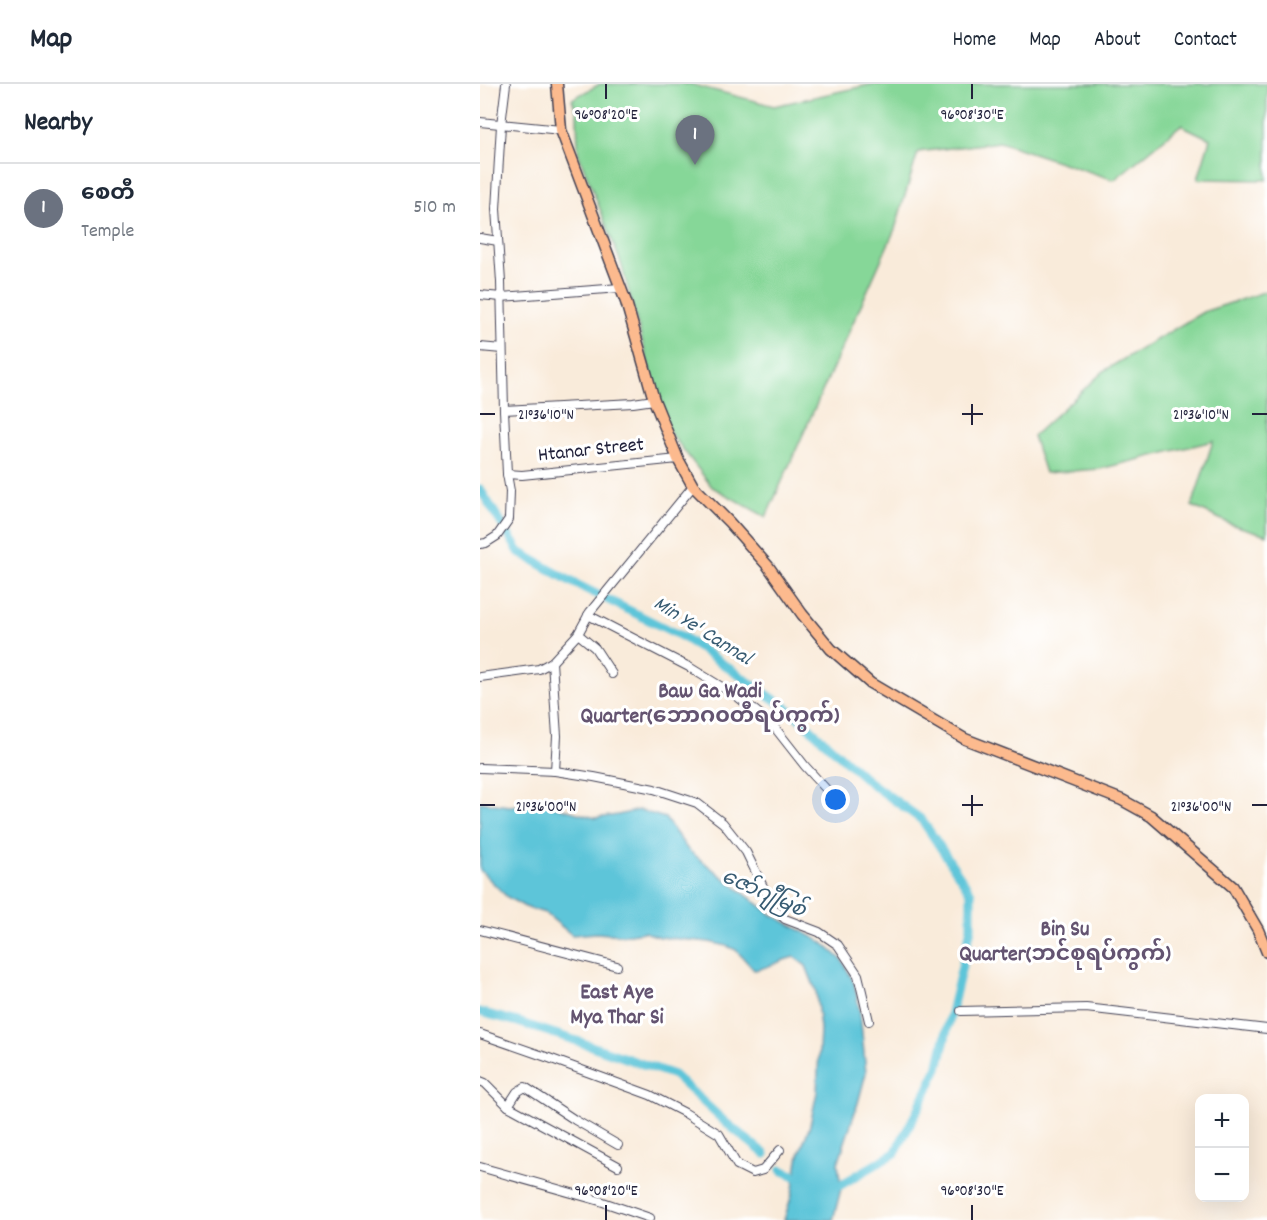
<!DOCTYPE html>
<html lang="en">
<head>
<meta charset="utf-8">
<style>
  body { margin:0; font-family:Dekko,"Noto Sans Myanmar",sans-serif; background:#f2f2f3; color:#1f2937 }
  .controls { position:absolute; right:18px; bottom:18px; display:grid; overflow:hidden; border-radius:12px; box-shadow:0 6px 24px #0002 }
  .controls button { width:54px; height:54px; display:grid; place-items:center; padding:0; border:0; border-bottom:2px solid #e0e1e3; background:#fff; color:#1f2937; font:30px sans-serif }
  .you { position:absolute; left:356px; top:716px; width:21px; height:21px; margin:-15px; border:4px solid #fff; border-radius:50%; background:#1a73e8; box-shadow:0 0 0 9px #1a73e833 }
  .badge { display:grid; place-items:center; width:39px; height:39px; border-radius:50%; background:#b45309; color:#fff; font-size:20px; font-weight:700 }
  .pin { position:absolute; translate:-50% -50px; filter:drop-shadow(0 2px 3px #0008) }
  .pin::after { content:''; position:absolute; top:32px; width:21px; height:18px; background:inherit; clip-path:polygon(0 0,100% 0,50% 100%) }
  .list { margin:0; padding:0; list-style:none }
  h2 { display:flex; justify-content:space-between; align-items:center; height:78px; margin:0; padding:0 24px; font-size:26px }
  h2 small { font-size:20px; font-weight:400; color:#747a83 }
  .list li { display:grid; grid-template-columns:39px 1fr auto; gap:18px; align-items:center; box-sizing:border-box; height:90px; padding:0 24px; border-top:2px solid #e0e1e3 }
  .list b { display:block; font-size:22px; white-space:nowrap }
  .list p { margin:0; font-size:20px; white-space:nowrap; color:#747a83 }
  .list em { font-size:20px; font-style:normal; color:#747a83 }
  .map { position:relative; flex:none; width:787px; height:1136px; overflow:hidden }
  header { display:flex; align-items:center; gap:36px; box-sizing:border-box; height:84px; padding:0 30px; background:#fff; border-bottom:2px solid #e0e1e3 }
  header strong { font-size:28px }
  nav { display:flex; gap:33px; margin-inline-start:auto; font-size:21px }
  main { display:flex }
  aside { flex:1; background:#fff }
  .map>svg:first-child { display:block }
  .green { fill:#86d798; stroke:#547c6a; stroke-width:1.5 }
  .water { fill:#5dc5d9; stroke:#40748a; stroke-width:1.5 }
  .lines { fill:none; stroke-linecap:round; stroke-linejoin:round }
  .canal { stroke:#5dc5d9; stroke-width:9 }
  .minor-casing { stroke:#424053; stroke-width:10 }
  .major-casing { stroke:#424053; stroke-width:13 }
  .minor { stroke:#fff; stroke-width:8 }
  .major { stroke:#fcba8e; stroke-width:10 }
  .ticks { fill:none; stroke:#22223b; stroke-width:2 }
  .labels { text-anchor:middle; dominant-baseline:central; stroke-width:6; stroke-linejoin:round; paint-order:stroke }
  .street-label { font-size:20px; fill:#22223b; stroke:#fff }
  .water-label { font-size:21px; font-style:italic; fill:#375b72; stroke:#fff }
  .quarter-label { font-size:22px; font-weight:bold; fill:#645471; stroke:#fff }
  .ticks-label { font-size:15px; text-anchor:middle; fill:#22223b; stroke:#fff; stroke-width:6; stroke-linejoin:round; paint-order:stroke }
</style>
</head>
<body>
<header>
<strong>Map</strong>
<nav><a>Home</a><a>Map</a><a>About</a><a>Contact</a></nav>
</header>
<main>
<aside>
<h2>Nearby<small></small></h2>
<ul class="list">
<li><span class="badge" style="background:#6b7280">1</span><div><b>စေတီ</b><p>Temple</p></div><em>510 m</em></li>
</ul>
</aside>
<div class="map">
<svg width="787" height="1136" viewBox="0 0 787 1136">
  <rect width="100%" height="100%" fill="#fff"/>
  <filter id="ink" filterUnits="userSpaceOnUse"><feTurbulence type="fractalNoise" baseFrequency=".0167" numOctaves="2"/><feDisplacementMap in="SourceGraphic" scale="12" xChannelSelector="R" yChannelSelector="G"/><feConvolveMatrix kernelMatrix="1 2 1 2 8 2 1 2 1" color-interpolation-filters="sRGB"/></filter>
  <filter id="wash" filterUnits="userSpaceOnUse"><feTurbulence type="fractalNoise" baseFrequency=".008" numOctaves="4" result="noise"/><feDisplacementMap in="SourceGraphic" scale="24" xChannelSelector="R" yChannelSelector="G"/><feGaussianBlur stdDeviation="1.35" result="paint"/><feColorMatrix in="noise" values="0 0 0 0 0 0 0 0 0 0 0 0 0 0 0 0 0 1.4 0 .05"/><feComposite in="paint" operator="in"/></filter>
  <g filter="url(#wash)">
    <rect width="100%" height="100%" fill="#f9ebda"/>
    <!-- green -->
    <g class="green">
      <polygon points="120,0 210,0 294,22 393,0 787,0 787,96 718,95 730,55 701,41 634,96 520,58 438,68 415,145 286,433 232,403 185,342 141,179 98,69 97,29 92,15"/>
      <polygon points="787,207 787,451 753,441 712,422 733,357 620,385 565,389 553,352 625,286 723,228"/>
    </g>
    <!-- water -->
    <path class="water" d="M 0,718 L 29,722 L 63,719 L 115,734 L 138,731 L 159,726 L 185,734 L 208,766 L 291,830 L 342,858 L 362,876 L 374,899 L 380,929 L 386,989 L 378,1019 L 358,1079 L 361,1105 L 353,1136 L 304,1136 L 312,1110 L 319,1071 L 330,1041 L 337,1008 L 340,945 L 336,907 L 326,882 L 314,873 C 300,876 289,884 274,886 L 256,866 L 247,862 L 229,858 L 180,853 L 164,848 L 143,851 L 116,849 L 92,851 L 65,829 L 45,823 L 27,813 L 0,786 Z"/>
    <g class="lines">
      <!-- canal -->
      <g class="canal">
        <polyline points="0,405 39,468 92,498 205,554 311,627 388,697 442,736 491,809 491,844 458,984 436,1029 415,1069 352,1106"/>
        <polyline points="0,928 38,938 97,957 194,991 245,1038 285,1070"/>
        <polyline points="301,1086 318,1093 327,1094"/>
      </g>
    </g>
  </g>
  <g filter="url(#ink)">
    <g class="lines">
      <defs>
        <g id="minor">
          <polyline points="0,38 81,46"/>
          <polyline points="0,154 18,157"/>
          <polyline points="0,211 21,213 140,204"/>
          <polyline points="0,263 22,265"/>
          <polyline points="24,326 153,319 174,316"/>
          <polyline points="27,390 42,391 198,375"/>
          <polyline points="0,460 6,459 17,452 29,435 30,407 27,390 24,326 21,198 16,125 21,41 26,0"/>
          <polyline points="108,531 209,583 258,613 292,640 325,682 357,717"/>
          <polyline points="98,550 115,564 132,590"/>
          <polyline points="72,578 77,652 75,687"/>
          <polyline points="0,593 59,585 72,578 98,550 110,528 213,402"/>
          <polyline points="0,684 75,687 114,693 174,705 217,719 243,739 266,768 294,825 305,835 339,848 358,861 378,891 389,937"/>
          <polyline points="0,846 137,882"/>
          <polyline points="481,927 606,924 787,945"/>
          <polyline points="0,950 69,974 170,1011 205,1029 239,1050 257,1081 273,1089 283,1086 300,1066"/>
          <polyline points="0,997 5,999 28,1022 138,1082"/>
          <polyline points="28,1022 37,1008 45,1003 95,1036 138,1061"/>
          <polyline points="0,1083 120,1117 170,1134"/>
        </g>
        <polyline id="major" points="77,0 81,46 146,218 174,316 198,375 213,402 249,438 288,482 322,530 351,565 390,599 485,655 642,716 671,732 753,803 778,846 787,868"/>
      </defs>
      <!-- minor casing -->
      <use href="#minor" class="minor-casing"/>
      <!-- major casing -->
      <use href="#major" class="major-casing"/>
      <!-- minor -->
      <use href="#minor" class="minor"/>
      <!-- major -->
      <use href="#major" class="major"/>
    </g>
  </g>
  <!-- ticks -->
  <path class="ticks" d="M 126,0 L 126,15M 492,0 L 492,15M 492,320 L 492,341M 0,330 L 15,330M 482,330 L 503,330M 772,330 L 787,330M 492,711 L 492,732M 0,721 L 15,721M 482,721 L 503,721M 772,721 L 787,721M 126,1121 L 126,1136M 492,1121 L 492,1136"/>
  <g class="labels">
    <!-- street labels -->
    <g class="street-label">
      <text transform="translate(111 367) rotate(-6)">Htanar Street</text>
    </g>
    <!-- water labels -->
    <g class="water-label">
      <text transform="translate(222 548) rotate(32)">Min Ye' Cannal</text>
      <text transform="translate(283 811) rotate(24)">ဇော်ဂျီမြစ်</text>
    </g>
    <!-- quarter labels -->
    <g class="quarter-label">
      <text x="230" y="608">Baw Ga Wadi<tspan x="230" dy="25">Quarter(ဘောဂ၀တီရပ်ကွက်)</tspan></text>
      <text x="585" y="846">Bin Su<tspan x="585" dy="25">Quarter(ဘင်စုရပ်ကွက်)</tspan></text>
      <text x="137" y="909">East Aye<tspan x="137" dy="25">Mya Thar Si</tspan></text>
    </g>
  </g>
  <g class="ticks-label">
    <text x="126" y="35">96°08'20"E</text>
    <text x="492" y="35">96°08'30"E</text>
    <text x="66" y="335">21°36'10"N</text>
    <text x="721" y="335">21°36'10"N</text>
    <text x="66" y="727">21°36'00"N</text>
    <text x="721" y="727">21°36'00"N</text>
    <text x="126" y="1111">96°08'20"E</text>
    <text x="492" y="1111">96°08'30"E</text>
  </g>
</svg>
<div class="controls">
<button>+</button>
<button>−</button>
</div>
<div class="you"></div>
<div class="pin badge" style="left:215px;top:81px;background:#6b7280">1</div>
</div>
</main>
</body>
</html>
